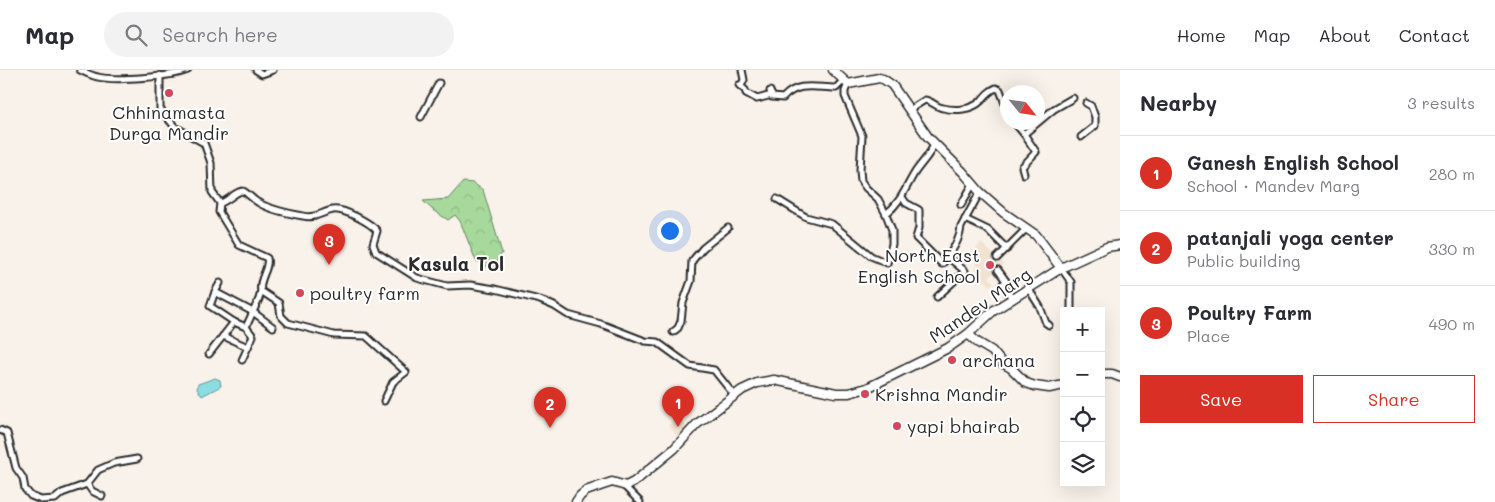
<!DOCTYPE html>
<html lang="en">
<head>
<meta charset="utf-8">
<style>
  body { margin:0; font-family:Mali,sans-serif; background:#f2f2f3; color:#2b2b33 }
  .controls { position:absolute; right:15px; bottom:15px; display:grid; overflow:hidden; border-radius:0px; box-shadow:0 5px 20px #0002 }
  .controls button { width:45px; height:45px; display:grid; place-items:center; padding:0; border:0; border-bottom:1px solid #e1e1e2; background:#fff; color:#2b2b33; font:25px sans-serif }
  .compass { position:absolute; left:1000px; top:15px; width:45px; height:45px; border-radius:50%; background:#fff; box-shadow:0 5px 20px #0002; rotate:120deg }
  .you { position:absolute; left:669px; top:160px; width:18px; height:18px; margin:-12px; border:4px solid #fff; border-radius:50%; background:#1a73e8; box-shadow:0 0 0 8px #1a73e833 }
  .badge { display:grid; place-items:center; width:32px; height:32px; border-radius:50%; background:#d93025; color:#fff; font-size:16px; font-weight:700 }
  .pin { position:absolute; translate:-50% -41px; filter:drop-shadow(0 1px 2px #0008) }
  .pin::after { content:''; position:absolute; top:26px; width:18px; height:15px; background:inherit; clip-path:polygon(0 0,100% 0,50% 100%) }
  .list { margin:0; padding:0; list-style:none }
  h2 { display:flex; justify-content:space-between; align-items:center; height:65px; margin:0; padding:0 20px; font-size:21px }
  h2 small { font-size:16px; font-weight:400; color:#7c7c81 }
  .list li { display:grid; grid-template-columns:32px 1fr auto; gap:15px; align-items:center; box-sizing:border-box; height:75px; padding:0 20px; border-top:1px solid #e1e1e2 }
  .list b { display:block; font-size:19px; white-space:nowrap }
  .list p { margin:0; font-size:16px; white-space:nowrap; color:#7c7c81 }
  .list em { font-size:16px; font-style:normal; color:#7c7c81 }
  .actions { display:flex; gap:10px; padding:15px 20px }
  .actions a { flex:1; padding:11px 0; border:1px solid #d93025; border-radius:0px; text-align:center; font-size:18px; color:#d93025 }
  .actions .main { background:#d93025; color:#fff }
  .icon { flex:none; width:28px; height:28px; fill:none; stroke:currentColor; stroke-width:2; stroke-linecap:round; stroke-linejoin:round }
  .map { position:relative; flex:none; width:1120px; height:432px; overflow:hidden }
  header { display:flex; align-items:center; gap:30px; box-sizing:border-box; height:70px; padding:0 25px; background:#fff; border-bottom:1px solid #e1e1e2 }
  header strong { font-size:24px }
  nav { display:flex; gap:28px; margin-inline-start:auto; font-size:18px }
  .search { width:350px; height:45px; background:#f2f2f3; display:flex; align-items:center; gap:12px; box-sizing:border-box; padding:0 18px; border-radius:28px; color:#7c7c81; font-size:19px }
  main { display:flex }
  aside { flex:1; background:#fff }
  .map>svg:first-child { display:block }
  .built { fill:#f2e3d0 }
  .forest { fill:url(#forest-crowns); stroke:#688263 }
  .water { fill:#8bdde2; stroke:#659699 }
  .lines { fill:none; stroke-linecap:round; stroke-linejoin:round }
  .street-casing { stroke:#2b2b2b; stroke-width:9 }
  .secondary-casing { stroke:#2b2b2b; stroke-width:11 }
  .street { stroke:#fff; stroke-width:5 }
  .secondary { stroke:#fff; stroke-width:8 }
  .poi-dot { fill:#d1495b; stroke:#fff; stroke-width:2 }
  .labels { text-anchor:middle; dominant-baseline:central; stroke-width:4; stroke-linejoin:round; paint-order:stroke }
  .poi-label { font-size:18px; fill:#2b2b2b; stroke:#fff; text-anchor:start }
  .street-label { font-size:18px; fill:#2b2b2b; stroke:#fff }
  .neighbourhood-label { font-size:19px; font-weight:bold; fill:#2b2b2b; stroke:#fff }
</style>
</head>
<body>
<header>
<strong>Map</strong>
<div class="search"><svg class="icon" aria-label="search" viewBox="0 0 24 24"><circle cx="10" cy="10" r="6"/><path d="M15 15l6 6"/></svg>Search here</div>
<nav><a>Home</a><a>Map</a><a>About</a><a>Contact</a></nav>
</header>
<main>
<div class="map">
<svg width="1120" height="432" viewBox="0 0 1120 432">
  <defs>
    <pattern id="forest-crowns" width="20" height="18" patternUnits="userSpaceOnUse" patternTransform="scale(1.25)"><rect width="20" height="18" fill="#a6d99b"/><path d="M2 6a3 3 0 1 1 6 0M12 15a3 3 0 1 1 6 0" fill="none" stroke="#8fba86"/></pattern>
  </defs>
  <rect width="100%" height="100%" fill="#f9f2ea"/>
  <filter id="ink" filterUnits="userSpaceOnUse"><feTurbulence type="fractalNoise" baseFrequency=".02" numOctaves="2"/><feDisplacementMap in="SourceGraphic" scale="10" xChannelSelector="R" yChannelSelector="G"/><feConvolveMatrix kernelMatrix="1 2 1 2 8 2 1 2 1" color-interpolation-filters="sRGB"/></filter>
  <g filter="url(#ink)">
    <!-- built -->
    <g class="built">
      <polygon points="981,173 1004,194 989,207 994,213 990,216 975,199 978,196 970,186"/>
      <polygon points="679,348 687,357 679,366 676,365 668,355"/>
    </g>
    <!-- forest -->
    <polygon class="forest" points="463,112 473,113 483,120 502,183 492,200 482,193 476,191 460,151 455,145 448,150 434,141 423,131 448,129"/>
    <!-- water -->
    <polygon class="water" points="215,308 220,310 221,316 202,326 197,319 198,314"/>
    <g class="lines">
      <defs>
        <g id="street">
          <path d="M 80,0 C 86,3 92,6 98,7 C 114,11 173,7 188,0"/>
          <polyline points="256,0 262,4 273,0"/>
          <polyline points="742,0 744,10 742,14 739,15 745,20 746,23 757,29 772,25"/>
          <path d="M 160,5 L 160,39 L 175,57 L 204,73 L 211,93 L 212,122 L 220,133 L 219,142 L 239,175 L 267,188 C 270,199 258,209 261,221 L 279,233 L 281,246 L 288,253 L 334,265 L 366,266 L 406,302 L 393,312 L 384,331"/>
          <path d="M 770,21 L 772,27 L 783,28 C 798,11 816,18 836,18 L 844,10"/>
          <path d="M 909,40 L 925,30 C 932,31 936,37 943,38 C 955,41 972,40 981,31 C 986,25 989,21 996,18 L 1000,20 L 1008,42"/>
          <polyline points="421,47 439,13"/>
          <polyline points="1014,52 1024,64 1054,39 1073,28"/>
          <polyline points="1081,67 1095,56 1095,47 1091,36 1086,33"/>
          <polyline points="1024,104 1022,97 1036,82 1024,64"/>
          <polyline points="902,127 906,133 919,140 919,158 916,168 942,194 948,187 965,201 937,227"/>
          <polyline points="777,129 806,147 832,154 871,186 887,193 892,174 892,160 886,144 878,129 866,118 861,111 860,100 862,66 845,26 845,21 848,14"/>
          <path d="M 220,133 C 229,131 235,121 243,121 C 249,124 253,130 259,133 C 269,139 291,144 303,146 C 315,149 322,142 333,140 C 343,138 371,153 377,161 L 373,174 L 376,182 L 417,208 L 447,216 L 470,215 L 495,219 L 540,230 L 554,236 L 568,245 L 601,254 L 645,271 L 657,272 L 690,296 L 714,300 L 734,325"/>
          <polyline points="961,135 973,114"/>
          <path d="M 886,144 C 900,133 905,119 914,104 C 920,94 930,86 934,74"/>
          <polyline points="965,149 988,160 1007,179"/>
          <path d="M 948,187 C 954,177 960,169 961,157 L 980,122"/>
          <polyline points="997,188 1027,158"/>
          <polyline points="1061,198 1071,212 1071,241"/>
          <polyline points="998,200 1006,211 1002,215 1012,228"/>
          <polyline points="220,213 215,222 210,236 234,252 246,257 253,266 242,290"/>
          <polyline points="1028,218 1040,237 1046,253 1049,255"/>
          <polyline points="215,222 253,242 273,257"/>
          <polyline points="246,257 259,229 261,221"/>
          <polyline points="673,262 678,258 681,251 683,233 691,211 692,191 703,178 728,158"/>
          <polyline points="223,266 248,277"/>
          <polyline points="209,284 234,252"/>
          <polyline points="0,360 7,363 16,398 23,408 25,419 31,426 41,430 55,429 62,423 87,414 98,400 114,393 137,389"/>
          <polyline points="87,414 92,421 102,426"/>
          <polyline points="623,415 640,432"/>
        </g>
        <g id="secondary">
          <polyline points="833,0 848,14 879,8 883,9 892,15 928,67 963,102 980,122 1004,143 1036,165 1061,198"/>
          <polyline points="968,264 977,272 992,281 1002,293 1011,298 1026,313 1035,316 1049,318 1064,315"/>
          <polyline points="1101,304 1112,304 1120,307"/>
          <polyline points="576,432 580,426 586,421 600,416 612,412 626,416 634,412 674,379 697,354 742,320 757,313 774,310 836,323 849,323 867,318 948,278 968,264 993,241 1061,198 1107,177 1120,175"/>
        </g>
      </defs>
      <!-- street casing -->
      <use href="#street" class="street-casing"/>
      <!-- secondary casing -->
      <use href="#secondary" class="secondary-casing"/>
      <!-- street -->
      <use href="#street" class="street"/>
      <!-- secondary -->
      <use href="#secondary" class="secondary"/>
    </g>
  </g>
  <!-- markers -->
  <g class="poi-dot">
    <circle cx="169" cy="23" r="5"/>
    <circle cx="990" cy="195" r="5"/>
    <circle cx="300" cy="223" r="5"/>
    <circle cx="952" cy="290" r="5"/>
    <circle cx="865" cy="324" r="5"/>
    <circle cx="897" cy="356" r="5"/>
  </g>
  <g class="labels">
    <!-- poi labels -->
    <g class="poi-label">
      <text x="169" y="42" text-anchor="middle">Chhinamasta<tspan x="169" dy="21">Durga Mandir</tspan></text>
      <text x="980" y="185" text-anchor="end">North East<tspan x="980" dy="21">English School</tspan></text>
      <text x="310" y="223">poultry farm</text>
      <text x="962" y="290">archana</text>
      <text x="875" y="324">Krishna Mandir</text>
      <text x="907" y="356">yapi bhairab</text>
    </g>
    <!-- street labels -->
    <g class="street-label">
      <text transform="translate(980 235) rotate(-34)">Mandev Marg</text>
    </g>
    <!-- neighbourhood labels -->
    <g class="neighbourhood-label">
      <text x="456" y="193">Kasula Tol</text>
    </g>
  </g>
</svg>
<div class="controls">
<button>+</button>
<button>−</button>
<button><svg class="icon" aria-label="locate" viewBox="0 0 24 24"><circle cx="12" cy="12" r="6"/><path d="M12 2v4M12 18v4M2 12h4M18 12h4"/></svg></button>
<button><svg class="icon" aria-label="layers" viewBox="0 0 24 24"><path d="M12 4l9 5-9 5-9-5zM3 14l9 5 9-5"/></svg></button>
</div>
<svg class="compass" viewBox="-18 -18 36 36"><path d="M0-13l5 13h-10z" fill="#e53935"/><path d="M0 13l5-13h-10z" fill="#7c7c81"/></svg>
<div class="you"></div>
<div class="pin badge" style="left:678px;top:357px">1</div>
<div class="pin badge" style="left:550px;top:358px">2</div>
<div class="pin badge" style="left:329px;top:195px">3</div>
</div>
<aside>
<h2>Nearby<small>3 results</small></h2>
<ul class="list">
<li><span class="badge">1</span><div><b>Ganesh English School</b><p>School · Mandev Marg</p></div><em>280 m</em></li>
<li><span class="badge">2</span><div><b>patanjali yoga center</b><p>Public building</p></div><em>330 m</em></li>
<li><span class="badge">3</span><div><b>Poultry Farm</b><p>Place</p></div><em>490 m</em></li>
</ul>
<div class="actions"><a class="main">Save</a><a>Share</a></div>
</aside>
</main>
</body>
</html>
